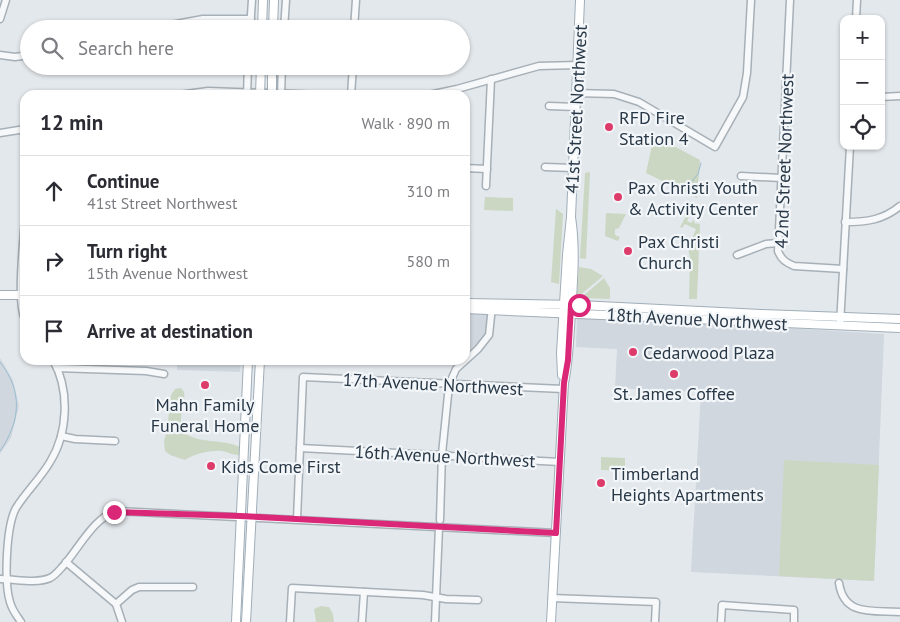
<!DOCTYPE html>
<html lang="en">
<head>
<meta charset="utf-8">
<style>
  body { margin:0; font-family:"PT Sans",sans-serif; background:#f7f7f7; color:#2b2b33 }
  .controls { position:absolute; right:15px; top:15px; display:grid; overflow:hidden; border-radius:10px; box-shadow:0 1px 4px #0004 }
  .controls button { width:45px; height:45px; display:grid; place-items:center; padding:0; border:0; border-bottom:1px solid #e1e1e2; background:#fff; color:#2b2b33; font:25px sans-serif }
  .stop { position:absolute; width:15px; height:15px; margin:-11px; border:4px solid #db2777; border-radius:50%; background:#fff }
  .stop.end { background:#db2777; border-color:#fff; box-shadow:0 1px 5px #0008 }
  .list { margin:0; padding:0; list-style:none }
  h2 { display:flex; justify-content:space-between; align-items:center; height:65px; margin:0; padding:0 20px; font-size:21px }
  h2 small { font-size:16px; font-weight:400; color:#7c7c81 }
  .list li { display:grid; grid-template-columns:32px 1fr auto; gap:15px; align-items:center; box-sizing:border-box; height:70px; padding:0 20px; border-top:1px solid #e1e1e2 }
  .list b { display:block; font-size:19px; white-space:nowrap }
  .list p { margin:0; font-size:16px; white-space:nowrap; color:#7c7c81 }
  .list em { font-size:16px; font-style:normal; color:#7c7c81 }
  .icon { flex:none; width:28px; height:28px; fill:none; stroke:currentColor; stroke-width:2; stroke-linecap:round; stroke-linejoin:round }
  .map { position:relative; flex:none; width:900px; height:622px; overflow:hidden }
  .search { position:absolute; background:#fff; box-shadow:0 1px 4px #0004; left:20px; top:20px; width:450px; height:55px; display:flex; align-items:center; gap:12px; box-sizing:border-box; padding:0 18px; border-radius:28px; color:#7c7c81; font-size:19px }
  .panel { position:absolute; background:#fff; box-shadow:0 1px 4px #0004; left:20px; top:90px; width:450px; height:275px; border-radius:15px }
  .map>svg:first-child { display:block }
  .built { fill:#d0d7de }
  .green { fill:#cbd7c3 }
  .lines { fill:none; stroke-linecap:round; stroke-linejoin:round }
  .stream { stroke:#9abcd0; stroke-width:1 }
  .minor-casing { stroke:#a7b0b7; stroke-width:9 }
  .major-casing { stroke:#a0aeb9; stroke-width:10 }
  .minor { stroke:#f6f8fa; stroke-width:6 }
  .major { stroke:#fff; stroke-width:8 }
  .route { stroke:#db2777; stroke-width:6 }
  .poi-dot { fill:#dd3c6b; stroke:#f3f6f9; stroke-width:2 }
  .labels { text-anchor:middle; dominant-baseline:central; stroke-width:4.5; stroke-linejoin:round; paint-order:stroke }
  .street-label { font-size:18px; fill:#283847; stroke:#f3f6f9 }
  .poi-label { font-size:18px; fill:#283847; stroke:#f3f6f9; text-anchor:start }
</style>
</head>
<body>
<div class="map">
<svg width="900" height="622" viewBox="0 0 900 622">
  <rect width="100%" height="100%" fill="#e3e8ec"/>
  <!-- built -->
  <g class="built">
    <polygon points="492,303 490,329 465,360 465,306"/>
    <polygon points="577,317 704,323 884,334 874,581 691,572 701,392 615,388 617,349 576,347"/>
    <polygon points="0,358 13,380 19,406 11,438 0,454"/>
    <polygon points="177,360 241,360 240,372 177,370"/>
  </g>
  <!-- green -->
  <g class="green">
    <polygon points="654,136 666,143 669,137 672,139 670,144 700,160 697,198 646,173"/>
    <polygon points="590,172 586,259 580,258 585,173"/>
    <polygon points="485,197 513,198 513,211 484,210"/>
    <polygon points="556,209 563,214 559,284 551,282"/>
    <polygon points="689,211 690,215 687,221 691,223 694,219 694,223 700,224 697,299 689,299 690,258 687,243 689,238 692,239 696,229 685,224 682,228 680,227"/>
    <polygon points="606,213 626,214 619,228 615,229 615,235 620,237 618,241 605,236"/>
    <polygon points="579,267 591,269 603,276 579,296 577,296"/>
    <polygon points="604,278 610,288 610,299 583,298 583,296"/>
    <path d="M 181,388 L 184,392 C 186,406 177,418 183,432 C 200,445 222,438 240,447 L 239,455 C 232,455 228,452 222,451 C 210,450 194,454 185,460 L 170,455 L 165,451 L 164,441 L 167,431 L 171,395 L 175,389 Z"/>
    <polygon points="601,457 625,458 625,471 601,470"/>
    <polygon points="784,460 879,465 874,581 779,576"/>
    <polygon points="321,606 329,607 333,614 334,622 316,622 314,609"/>
  </g>
  <g class="lines">
    <!-- stream -->
    <g class="stream">
      <polyline points="683,192 698,174 701,163"/>
      <path d="M 0,362 C 23,391 21,421 0,451"/>
    </g>
    <defs>
      <g id="minor">
        <path d="M 790,0 L 778,251 C 781,259 785,262 794,266 L 843,269"/>
        <polyline points="0,19 6,0"/>
        <polyline points="856,19 857,0"/>
        <polyline points="149,29 203,19 251,19"/>
        <polyline points="250,29 252,0"/>
        <polyline points="284,29 286,0"/>
        <polyline points="354,29 356,0"/>
        <polyline points="0,55 15,57 29,55"/>
        <polyline points="576,93 614,94 639,102 715,147 743,97 747,73 751,0"/>
        <polyline points="179,95 208,91 324,95"/>
        <polyline points="247,95 248,66"/>
        <polyline points="281,95 282,66"/>
        <polyline points="351,95 353,66"/>
        <polyline points="429,95 457,89 539,66 578,65"/>
        <polyline points="881,97 900,96"/>
        <polyline points="549,106 576,107"/>
        <polyline points="0,133 25,129"/>
        <polyline points="545,167 573,168"/>
        <polyline points="465,168 487,169"/>
        <polyline points="741,176 781,178"/>
        <polyline points="486,186 491,79"/>
        <path d="M 25,217 C 24,238 16,302 25,319"/>
        <path d="M 845,222 C 867,222 883,220 900,206"/>
        <polyline points="737,255 766,244 778,243"/>
        <polyline points="840,325 850,146"/>
        <polyline points="57,368 146,371 164,374"/>
        <polyline points="61,436 75,439 115,441"/>
        <polyline points="300,448 436,455 442,454 451,456 560,462"/>
        <polyline points="297,519 303,377 563,389"/>
        <polyline points="440,520 442,454 449,385 456,369 478,349 489,335 492,307"/>
        <polyline points="66,562 116,604 122,622"/>
        <path d="M 0,579 C 15,579 36,584 50,578 C 56,575 60,569 64,565 C 79,548 95,516 117,511 L 556,533"/>
        <path d="M 839,583 C 844,617 873,610 900,612"/>
        <polyline points="552,598 656,602 655,622"/>
        <polyline points="116,604 132,590 139,587 193,587"/>
        <path d="M 21,622 C 17,616 12,610 10,602 C 4,583 6,526 16,508 C 26,492 40,479 50,462 C 68,433 70,390 53,360"/>
        <polyline points="290,622 292,588 423,595 446,599 478,600"/>
        <polyline points="362,622 364,592"/>
        <polyline points="435,622 439,527"/>
        <polyline points="721,622 722,605 794,610 794,622"/>
      </g>
      <g id="major">
        <polyline points="262,29 263,0"/>
        <polyline points="273,29 274,0"/>
        <polyline points="260,95 261,66"/>
        <polyline points="272,95 272,66"/>
        <polyline points="0,295 25,295"/>
        <polyline points="465,303 579,305 761,314 900,319"/>
        <polyline points="465,309 900,328"/>
        <polyline points="562,375 561,353 567,255 571,217 580,0"/>
        <polyline points="236,622 248,360"/>
        <polyline points="246,622 260,360"/>
        <path d="M 551,622 L 564,383 C 569,360 569,337 571,314 C 573,282 576,249 571,217"/>
      </g>
    </defs>
    <!-- minor casing -->
    <use href="#minor" class="minor-casing"/>
    <!-- major casing -->
    <use href="#major" class="major-casing"/>
    <!-- minor -->
    <use href="#minor" class="minor"/>
    <!-- major -->
    <use href="#major" class="major"/>
  </g>
  <g class="lines">
    <!-- route -->
    <polyline class="route" points="114,512 240,516 556,533 564,383 568,360 571,305 579,305"/>
  </g>
  <!-- markers -->
  <g class="poi-dot">
    <circle cx="609" cy="127" r="5"/>
    <circle cx="618" cy="197" r="5"/>
    <circle cx="628" cy="251" r="5"/>
    <circle cx="633" cy="352" r="5"/>
    <circle cx="674" cy="374" r="5"/>
    <circle cx="205" cy="385" r="5"/>
    <circle cx="211" cy="466" r="5"/>
    <circle cx="601" cy="483" r="5"/>
  </g>
  <g class="labels">
    <!-- street labels -->
    <g class="street-label">
      <text transform="translate(576 109) rotate(-87)">41st Street Northwest</text>
      <text transform="translate(784 161) rotate(-88)">42nd Street Northwest</text>
      <text transform="translate(697 319) rotate(3)">18th Avenue Northwest</text>
      <text transform="translate(433 384) rotate(3)">17th Avenue Northwest</text>
      <text transform="translate(445 456) rotate(3)">16th Avenue Northwest</text>
    </g>
    <!-- poi labels -->
    <g class="poi-label">
      <text x="619" y="117">RFD Fire<tspan x="619" dy="21">Station 4</tspan></text>
      <text x="628" y="187">Pax Christi Youth<tspan x="628" dy="21">&amp; Activity Center</tspan></text>
      <text x="638" y="241">Pax Christi<tspan x="638" dy="21">Church</tspan></text>
      <text x="643" y="352">Cedarwood Plaza</text>
      <text x="674" y="393" text-anchor="middle">St. James Coffee</text>
      <text x="205" y="404" text-anchor="middle">Mahn Family<tspan x="205" dy="21">Funeral Home</tspan></text>
      <text x="221" y="466">Kids Come First</text>
      <text x="611" y="473">Timberland<tspan x="611" dy="21">Heights Apartments</tspan></text>
    </g>
  </g>
</svg>
<div class="controls">
<button>+</button>
<button>−</button>
<button><svg class="icon" aria-label="locate" viewBox="0 0 24 24"><circle cx="12" cy="12" r="6"/><path d="M12 2v4M12 18v4M2 12h4M18 12h4"/></svg></button>
</div>
<div class="stop" style="left:579px;top:305px"></div>
<div class="stop end" style="left:114px;top:512px"></div>
<div class="search"><svg class="icon" aria-label="search" viewBox="0 0 24 24"><circle cx="10" cy="10" r="6"/><path d="M15 15l6 6"/></svg>Search here</div>
<section class="panel">
<h2>12 min<small>Walk · 890 m</small></h2>
<ul class="list">
<li><svg class="icon" aria-label="ahead" viewBox="0 0 24 24"><path d="M12 20V5M6 11l6-6 6 6"/></svg><div><b>Continue</b><p>41st Street Northwest</p></div><em>310 m</em></li>
<li><svg class="icon" aria-label="right" viewBox="0 0 24 24"><path d="M7 20v-9h11M14 6l5 5-5 5"/></svg><div><b>Turn right</b><p>15th Avenue Northwest</p></div><em>580 m</em></li>
<li><svg class="icon" aria-label="arrive" viewBox="0 0 24 24"><path d="M6 21V4h12l-3 4 3 4H6"/></svg><div><b>Arrive at destination</b></div></li>
</ul>
</section>
</div>
</body>
</html>
